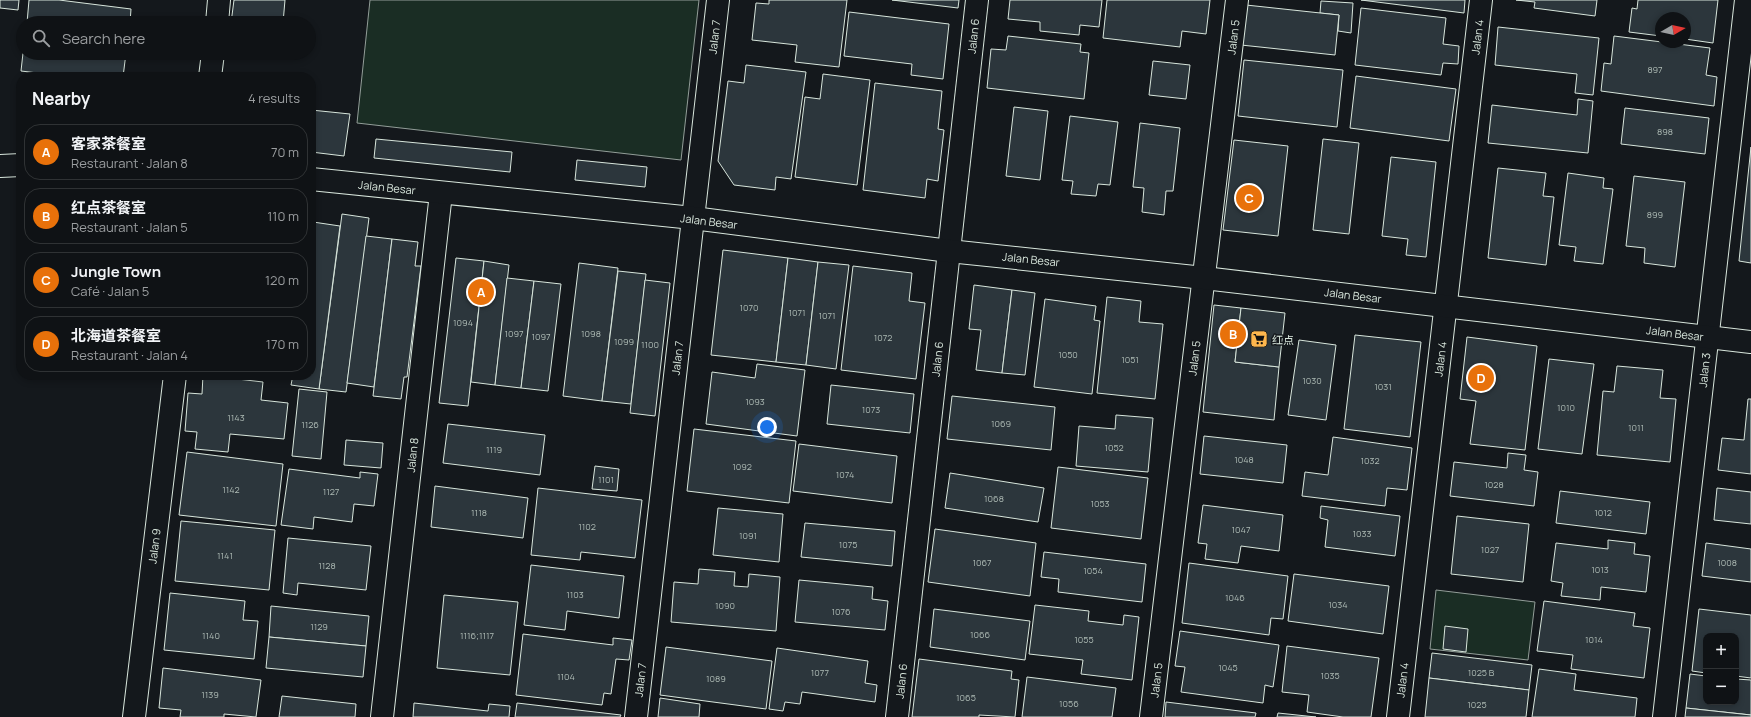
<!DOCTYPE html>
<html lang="en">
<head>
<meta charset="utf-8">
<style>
  body { margin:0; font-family:Manrope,"Noto Sans SC",sans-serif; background:#181b1e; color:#f1f3f6 }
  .controls { position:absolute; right:12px; bottom:12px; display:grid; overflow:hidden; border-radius:8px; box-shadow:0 2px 6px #0003 }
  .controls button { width:36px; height:36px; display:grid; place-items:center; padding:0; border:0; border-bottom:1px solid #2f3234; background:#0f1215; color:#f1f3f6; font:20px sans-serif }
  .compass { position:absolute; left:1655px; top:12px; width:36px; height:36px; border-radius:50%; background:#0f1215; box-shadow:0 2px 6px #0003; rotate:81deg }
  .you { position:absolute; left:767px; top:427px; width:14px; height:14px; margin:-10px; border:3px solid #fff; border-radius:50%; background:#1a73e8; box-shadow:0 0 0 6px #1a73e833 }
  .badge { display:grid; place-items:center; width:26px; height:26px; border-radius:50%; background:#7c3aed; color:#fff; font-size:13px; font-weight:700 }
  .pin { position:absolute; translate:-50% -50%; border:2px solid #fff; box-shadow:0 1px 4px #0006 }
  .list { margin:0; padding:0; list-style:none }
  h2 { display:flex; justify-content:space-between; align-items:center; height:52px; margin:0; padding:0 16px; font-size:17px }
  h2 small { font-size:13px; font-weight:400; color:#9b9ea0 }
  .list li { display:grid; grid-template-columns:26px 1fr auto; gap:12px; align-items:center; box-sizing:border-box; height:56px; margin:0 8px 8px; padding:0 8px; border:1px solid #2f3234; border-radius:16px }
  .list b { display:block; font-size:15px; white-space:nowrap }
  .list p { margin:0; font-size:13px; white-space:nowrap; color:#9b9ea0 }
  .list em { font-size:13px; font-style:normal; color:#9b9ea0 }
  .icon { flex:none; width:22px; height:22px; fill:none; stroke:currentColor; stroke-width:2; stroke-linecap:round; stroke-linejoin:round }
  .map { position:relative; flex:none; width:1751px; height:717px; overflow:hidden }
  .search { position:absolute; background:#0f1215; box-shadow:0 2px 6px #0003; left:16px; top:16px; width:300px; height:44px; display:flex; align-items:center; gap:10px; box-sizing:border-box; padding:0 14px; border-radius:22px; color:#9b9ea0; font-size:15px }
  .panel { position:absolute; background:#0f1215; box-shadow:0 2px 6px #0003; left:16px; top:72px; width:300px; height:308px; border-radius:16px }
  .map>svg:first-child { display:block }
  .green { fill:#1a2d24; stroke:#939e99 }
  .building { fill:#2c363c; stroke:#d8e6dc }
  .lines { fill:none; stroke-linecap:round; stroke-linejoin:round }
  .minor-casing { stroke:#d8e6dc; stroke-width:24 }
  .major-casing { stroke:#d8e6dc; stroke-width:24 }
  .minor { stroke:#14181c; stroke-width:22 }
  .major { stroke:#14181c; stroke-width:22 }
  .labels { text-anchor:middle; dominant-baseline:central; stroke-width:3; stroke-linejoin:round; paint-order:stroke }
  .number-label { font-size:9px; fill:#adbab4 }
  .street-label { font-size:11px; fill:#d8e6dc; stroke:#14181c }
  .poi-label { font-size:11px; fill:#d8e6dc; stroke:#14181c; text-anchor:start }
</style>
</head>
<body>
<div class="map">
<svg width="1751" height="717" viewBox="0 0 1751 717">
  <rect width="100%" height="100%" fill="#14181c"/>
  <!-- green -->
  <g class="green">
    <polygon points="370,0 699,0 681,160 357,123"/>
    <polygon points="1436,590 1535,602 1528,660 1430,649"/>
  </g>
  <!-- building -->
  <g class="building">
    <polygon points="0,0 19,0 18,10 0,8"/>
    <polygon points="29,0 59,0 131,9 130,23 27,23"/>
    <polygon points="234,0 285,0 283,23 231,23"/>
    <polygon points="769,0 847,0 839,67 795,62 797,45 752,40 756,3 769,4"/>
    <polygon points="892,0 959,0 958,8"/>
    <polygon points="1010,0 1102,0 1099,27 1080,25 1079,35 1040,31 1040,22 1008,19"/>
    <polygon points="1107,0 1210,0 1206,34 1182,31 1180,47 1103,38"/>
    <polygon points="1361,0 1465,0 1464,13"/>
    <polygon points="1516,0 1597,0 1595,16 1534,8 1535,2"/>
    <polygon points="1638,0 1718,0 1713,43 1685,39 1685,18 1661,18 1661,36 1629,32 1632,8 1637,9"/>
    <polygon points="1321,1 1353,3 1351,33 1338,31 1339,15 1320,13"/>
    <polygon points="1246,5 1339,15 1335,55 1241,45"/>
    <polygon points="1361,8 1446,18 1443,44 1459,46 1458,64 1443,63 1441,75 1355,65"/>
    <polygon points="849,12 949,24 943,79 911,75 912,64 844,56"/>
    <polygon points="1498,27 1599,38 1593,95 1575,93 1577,74 1495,65"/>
    <polygon points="1008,36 1081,44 1080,52 1089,53 1084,99 987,88 991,49 1006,50"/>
    <polygon points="1614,36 1710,48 1706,75 1717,77 1714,106 1601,91 1604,63 1611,64"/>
    <polygon points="23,53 126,53 123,77 72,77 21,71"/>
    <polygon points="1244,60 1343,70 1337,127 1238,116"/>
    <polygon points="1153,61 1190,65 1186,99 1149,95"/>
    <polygon points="746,65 806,72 791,179 776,177 775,190 734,185 718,161 728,81 744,83"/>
    <polygon points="823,74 870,80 857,185 795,177 805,97 820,99"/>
    <polygon points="1356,76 1456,89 1449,141 1350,128"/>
    <polygon points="875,83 942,91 938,129 944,130 938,181 927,179 925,198 863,190"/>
    <polygon points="1578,99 1593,101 1588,153 1488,143 1492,105 1577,115"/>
    <polygon points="1014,107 1048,111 1040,180 1006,176"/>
    <polygon points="1625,108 1709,118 1705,154 1621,144"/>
    <polygon points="311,110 350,114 344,156 311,152"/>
    <polygon points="1070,116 1118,122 1110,185 1098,184 1096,196 1071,194 1073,181 1062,180"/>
    <polygon points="1140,123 1180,128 1173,191 1166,191 1164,215 1142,212 1144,188 1133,187"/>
    <polygon points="376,139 512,152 510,172 374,158"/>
    <polygon points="1323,139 1359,143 1349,234 1313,230"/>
    <polygon points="1234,140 1288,146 1278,236 1223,230"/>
    <polygon points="1751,147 1751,263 1739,261"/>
    <polygon points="1391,157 1436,162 1426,257 1406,255 1408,239 1382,236"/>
    <polygon points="577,160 647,167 645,187 575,180"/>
    <polygon points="1498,168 1546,173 1543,196 1554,197 1546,265 1488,258"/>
    <polygon points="1568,173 1604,178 1603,188 1613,189 1603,264 1574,261 1576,247 1559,245"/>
    <polygon points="1634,176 1685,182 1675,267 1644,263 1645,248 1626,246"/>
    <polygon points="342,214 369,218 346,392 319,389"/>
    <polygon points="313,222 340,226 319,389 291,385 293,375 311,375 311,238"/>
    <polygon points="366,236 392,239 374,387 347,383"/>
    <polygon points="392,239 418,242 415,266 421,266 407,377 404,377 401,399 373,396"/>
    <polygon points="723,250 788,258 776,362 711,355"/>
    <polygon points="456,258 484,261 468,406 439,403"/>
    <polygon points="788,258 818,262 806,365 776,362"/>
    <polygon points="484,261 509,265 495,385 471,382"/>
    <polygon points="818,262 849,265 836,369 806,365"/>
    <polygon points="579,263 618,268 602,401 563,396"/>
    <polygon points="853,266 912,273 909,301 925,303 916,379 841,370"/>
    <polygon points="618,271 646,274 631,404 602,401"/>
    <polygon points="507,278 534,281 521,388 495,385"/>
    <polygon points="645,280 670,283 655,416 630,413"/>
    <polygon points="534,281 561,284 548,391 521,388"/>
    <polygon points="974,285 1012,290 1002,373 976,370 981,330 969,329"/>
    <polygon points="1012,290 1035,293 1025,375 1002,373"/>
    <polygon points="1107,297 1141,301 1139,322 1163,324 1155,399 1097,393"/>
    <polygon points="1045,299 1096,306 1094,320 1100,321 1092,394 1034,387"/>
    <polygon points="1214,305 1241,308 1235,362 1279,367 1274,420 1203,412"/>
    <polygon points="1241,308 1285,313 1279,367 1235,362"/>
    <polygon points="1355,335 1421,342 1410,437 1344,429"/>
    <polygon points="1467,337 1537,346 1525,450 1470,444 1476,401 1460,399"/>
    <polygon points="1299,340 1336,345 1326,420 1288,415"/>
    <polygon points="1549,359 1594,364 1582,454 1538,449"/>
    <polygon points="757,364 805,370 797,436 706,424 712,372 755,378"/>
    <polygon points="1617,366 1663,370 1660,398 1676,399 1670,462 1597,455 1603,391 1614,392"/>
    <polygon points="203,375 263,382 261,400 288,403 284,439 230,434 228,452 195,449 197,432 185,431 188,393 202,394"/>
    <polygon points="831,385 914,394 910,433 827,424"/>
    <polygon points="299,389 327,392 321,459 292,456"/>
    <polygon points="952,396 1055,407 1051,450 947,439"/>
    <polygon points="1748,399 1751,399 1751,474 1718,470 1722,438 1744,440"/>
    <polygon points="1116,415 1153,418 1148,472 1076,466 1079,426 1115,429"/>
    <polygon points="448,424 545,435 540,475 443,463"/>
    <polygon points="694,429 796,441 789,503 687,491"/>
    <polygon points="1204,436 1287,445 1283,483 1200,474"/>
    <polygon points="1333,437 1412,448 1407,490 1387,488 1385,506 1302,496 1305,472 1328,475"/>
    <polygon points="346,440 383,443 381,468 344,465"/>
    <polygon points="799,444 897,456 892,503 793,491"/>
    <polygon points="187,452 283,464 276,526 179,515"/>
    <polygon points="1508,453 1526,455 1524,470 1538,472 1534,506 1450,496 1454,462 1507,468"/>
    <polygon points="595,466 619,469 617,491 592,489"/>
    <polygon points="1058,467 1148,478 1141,539 1051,528"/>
    <polygon points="289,469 360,478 360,472 378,474 374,506 354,504 352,522 314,517 313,529 281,525"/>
    <polygon points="950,473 1044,488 1038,522 945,508"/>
    <polygon points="435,486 528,498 523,538 431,527"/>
    <polygon points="538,488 642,500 635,558 581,552 580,560 531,555"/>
    <polygon points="1717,488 1751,492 1751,524 1714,520"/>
    <polygon points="1560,491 1650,502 1646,534 1556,523"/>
    <polygon points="1203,505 1283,515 1279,551 1241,546 1238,563 1205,559 1207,544 1198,543"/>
    <polygon points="1321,506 1400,516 1395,556 1325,547 1328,520 1320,518"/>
    <polygon points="718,508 783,514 779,562 713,555"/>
    <polygon points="1457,516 1529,524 1523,582 1451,574"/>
    <polygon points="181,521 275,530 269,590 175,581"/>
    <polygon points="805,523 895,531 892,566 801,557"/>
    <polygon points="935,529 1036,543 1030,596 928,582"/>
    <polygon points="288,538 371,546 366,590 298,583 297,595 283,593"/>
    <polygon points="1608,540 1635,543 1634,554 1650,556 1646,592 1601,587 1600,600 1561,596 1563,583 1551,581 1556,543 1608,549"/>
    <polygon points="1706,543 1751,549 1751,582 1702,576"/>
    <polygon points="1044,552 1146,564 1142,602 1058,592 1059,579 1041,577"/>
    <polygon points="1189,563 1288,576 1283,619 1271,618 1269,635 1182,623"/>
    <polygon points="531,565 624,576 619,618 567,611 565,630 524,625"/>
    <polygon points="699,569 735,572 734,586 748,587 749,574 780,577 776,631 671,622 674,582 698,584"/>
    <polygon points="1294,574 1389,586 1383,634 1288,621"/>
    <polygon points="799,580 873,587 872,599 888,601 885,630 795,622"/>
    <polygon points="170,593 245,601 243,620 258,621 254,659 164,650"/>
    <polygon points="444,595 518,602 510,675 437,668"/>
    <polygon points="1544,601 1635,613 1633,626 1650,628 1644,678 1571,669 1573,655 1537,651"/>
    <polygon points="1035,605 1089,611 1088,621 1123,625 1124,615 1139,617 1132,680 1081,674 1083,660 1029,654"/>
    <polygon points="271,606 369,616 366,646 269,637"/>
    <polygon points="934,609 1030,621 1025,660 930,647"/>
    <polygon points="1699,609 1751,615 1751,678 1736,676 1736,636 1706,636 1706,673 1692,671"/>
    <polygon points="1445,626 1468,629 1466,652 1443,649"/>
    <polygon points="1180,631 1279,645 1273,687 1265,685 1263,703 1181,692 1185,667 1175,666"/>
    <polygon points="523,634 613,645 613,638 632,640 629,660 616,659 611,694 604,693 602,705 516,695"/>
    <polygon points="269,637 366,646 363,677 266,668"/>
    <polygon points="1287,646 1379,658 1371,717 1343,717 1307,712 1309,695 1282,692"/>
    <polygon points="666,647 772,661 766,709 660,695"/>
    <polygon points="777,648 868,661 865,683 877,685 875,702 802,692 800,704 785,702 783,711 769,709"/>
    <polygon points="1432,653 1532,665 1529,690 1429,678"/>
    <polygon points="919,659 1012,671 1011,679 1019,680 1015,717 979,715 979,717 912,717"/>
    <polygon points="163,668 261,680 256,717 224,714 224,717 180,717 181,710 159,708"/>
    <polygon points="1539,669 1576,674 1574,690 1637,698 1635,717 1532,717"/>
    <polygon points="1690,674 1706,676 1706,702 1736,702 1736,679 1751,680 1751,715 1686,708"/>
    <polygon points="1027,677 1116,688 1112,717 1022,717"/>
    <polygon points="1429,678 1529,690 1526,717 1425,717"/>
    <polygon points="282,696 356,704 355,717 279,717"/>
    <polygon points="660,698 700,704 699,717 658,717"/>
    <polygon points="1166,702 1256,713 1255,717 1165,717"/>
    <polygon points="414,703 488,711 489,704 510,706 509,717 413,717"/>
    <polygon points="517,703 621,715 620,717 515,717"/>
    <polygon points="1686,708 1751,715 1751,717 1685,717"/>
    <polygon points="1278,713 1316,717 1277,717"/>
  </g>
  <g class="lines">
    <defs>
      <g id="minor">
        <polyline points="217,23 219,0"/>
        <polyline points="210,77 213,53"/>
        <polyline points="134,717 175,375"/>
        <polyline points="382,717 441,193"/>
        <polyline points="636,717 718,0"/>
        <polyline points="897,717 977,0"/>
        <polyline points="1151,717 1237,0"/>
        <polyline points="1398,717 1481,0"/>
        <polyline points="1664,717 1746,0"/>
      </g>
      <g id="major">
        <polyline points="0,166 21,165"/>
        <polyline points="311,179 693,218 949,251 1204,278 1751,342"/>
      </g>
    </defs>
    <!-- minor casing -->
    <use href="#minor" class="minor-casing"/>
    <!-- major casing -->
    <use href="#major" class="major-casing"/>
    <!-- minor -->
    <use href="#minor" class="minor"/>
    <!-- major -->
    <use href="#major" class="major"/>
  </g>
  <!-- icons -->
  <defs>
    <symbol id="supermarket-square" viewBox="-11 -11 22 22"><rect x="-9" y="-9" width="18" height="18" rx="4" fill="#ffb74d" stroke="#14181c"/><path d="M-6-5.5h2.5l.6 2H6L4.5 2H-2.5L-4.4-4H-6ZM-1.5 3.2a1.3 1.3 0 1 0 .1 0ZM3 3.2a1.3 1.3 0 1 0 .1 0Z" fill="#111"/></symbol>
  </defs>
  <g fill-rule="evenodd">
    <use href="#supermarket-square" x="1249" y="329" width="20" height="20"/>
  </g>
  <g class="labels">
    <!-- number labels -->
    <g class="number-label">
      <text x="1655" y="69">897</text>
      <text x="1665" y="131">898</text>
      <text x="1655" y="214">899</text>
      <text x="749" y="307">1070</text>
      <text x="797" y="312">1071</text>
      <text x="827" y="315">1071</text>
      <text x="463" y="322">1094</text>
      <text x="514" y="333">1097</text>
      <text x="591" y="333">1098</text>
      <text x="541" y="336">1097</text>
      <text x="883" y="337">1072</text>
      <text x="624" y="341">1099</text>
      <text x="650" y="344">1100</text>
      <text x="1068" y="354">1050</text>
      <text x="1130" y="359">1051</text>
      <text x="1312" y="380">1030</text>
      <text x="1383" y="386">1031</text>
      <text x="755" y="401">1093</text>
      <text x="1566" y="407">1010</text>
      <text x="871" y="409">1073</text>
      <text x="236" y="417">1143</text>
      <text x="1001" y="423">1069</text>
      <text x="310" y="424">1126</text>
      <text x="1636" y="427">1011</text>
      <text x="1114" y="447">1052</text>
      <text x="494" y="449">1119</text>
      <text x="1244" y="459">1048</text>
      <text x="1370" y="460">1032</text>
      <text x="742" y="466">1092</text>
      <text x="845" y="474">1074</text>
      <text x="606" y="479">1101</text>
      <text x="1494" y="484">1028</text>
      <text x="231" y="489">1142</text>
      <text x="331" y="491">1127</text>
      <text x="994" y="498">1068</text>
      <text x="1100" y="503">1053</text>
      <text x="479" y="512">1118</text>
      <text x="1603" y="512">1012</text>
      <text x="587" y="526">1102</text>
      <text x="1241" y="529">1047</text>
      <text x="1362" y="533">1033</text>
      <text x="748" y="535">1091</text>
      <text x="848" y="544">1075</text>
      <text x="1490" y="549">1027</text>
      <text x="225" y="555">1141</text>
      <text x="982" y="562">1067</text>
      <text x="1727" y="562">1008</text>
      <text x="327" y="565">1128</text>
      <text x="1600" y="569">1013</text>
      <text x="1093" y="570">1054</text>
      <text x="575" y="594">1103</text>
      <text x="1235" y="597">1046</text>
      <text x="1338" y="604">1034</text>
      <text x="725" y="605">1090</text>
      <text x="841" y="611">1076</text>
      <text x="319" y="626">1129</text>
      <text x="980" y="634">1066</text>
      <text x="211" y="635">1140</text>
      <text x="477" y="635">1116;1117</text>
      <text x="1084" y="639">1055</text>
      <text x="1594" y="639">1014</text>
      <text x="1228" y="667">1045</text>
      <text x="820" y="672">1077</text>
      <text x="1481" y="672">1025 B</text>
      <text x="1330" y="675">1035</text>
      <text x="566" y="676">1104</text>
      <text x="716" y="678">1089</text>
      <text x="210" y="694">1139</text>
      <text x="966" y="697">1065</text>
      <text x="1069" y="703">1056</text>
      <text x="1477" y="704">1025</text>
    </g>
    <!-- street labels -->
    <g class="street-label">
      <text transform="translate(973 36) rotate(-84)">Jalan 6</text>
      <text transform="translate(714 37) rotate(-83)">Jalan 7</text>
      <text transform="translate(1233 37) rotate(-83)">Jalan 5</text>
      <text transform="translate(1477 37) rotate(-83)">Jalan 4</text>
      <text transform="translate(387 187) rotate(6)">Jalan Besar</text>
      <text transform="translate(709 221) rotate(7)">Jalan Besar</text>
      <text transform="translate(1031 259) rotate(6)">Jalan Besar</text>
      <text transform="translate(1353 295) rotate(7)">Jalan Besar</text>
      <text transform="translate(1675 333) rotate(7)">Jalan Besar</text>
      <text transform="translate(677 358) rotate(-83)">Jalan 7</text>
      <text transform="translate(1194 358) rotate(-83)">Jalan 5</text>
      <text transform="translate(937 359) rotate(-84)">Jalan 6</text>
      <text transform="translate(1440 359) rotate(-83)">Jalan 4</text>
      <text transform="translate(1704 370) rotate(-84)">Jalan 3</text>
      <text transform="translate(412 455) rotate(-84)">Jalan 8</text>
      <text transform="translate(154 546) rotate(-83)">Jalan 9</text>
      <text transform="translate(640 680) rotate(-83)">Jalan 7</text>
      <text transform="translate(1156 680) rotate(-83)">Jalan 5</text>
      <text transform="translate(1402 680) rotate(-83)">Jalan 4</text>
      <text transform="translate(901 681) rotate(-84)">Jalan 6</text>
    </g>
    <!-- poi labels -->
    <g class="poi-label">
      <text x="1272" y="339">红点</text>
    </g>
  </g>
</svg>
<div class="controls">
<button>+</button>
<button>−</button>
</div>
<svg class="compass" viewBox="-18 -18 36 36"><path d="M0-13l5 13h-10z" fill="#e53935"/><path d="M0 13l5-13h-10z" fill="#9b9ea0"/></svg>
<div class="you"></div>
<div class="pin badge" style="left:481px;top:292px;background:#e8710a">A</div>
<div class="pin badge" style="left:1233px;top:334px;background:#e8710a">B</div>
<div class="pin badge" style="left:1249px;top:198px;background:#e8710a">C</div>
<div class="pin badge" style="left:1481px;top:378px;background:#e8710a">D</div>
<div class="search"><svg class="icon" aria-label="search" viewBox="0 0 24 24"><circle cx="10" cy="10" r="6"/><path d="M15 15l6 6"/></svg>Search here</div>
<section class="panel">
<h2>Nearby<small>4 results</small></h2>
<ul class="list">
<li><span class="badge" style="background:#e8710a">A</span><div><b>客家茶餐室</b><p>Restaurant · Jalan 8</p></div><em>70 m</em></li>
<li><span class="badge" style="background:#e8710a">B</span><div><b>红点茶餐室</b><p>Restaurant · Jalan 5</p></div><em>110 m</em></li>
<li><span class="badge" style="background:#e8710a">C</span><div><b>Jungle Town</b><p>Café · Jalan 5</p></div><em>120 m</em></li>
<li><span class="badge" style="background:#e8710a">D</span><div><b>北海道茶餐室</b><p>Restaurant · Jalan 4</p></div><em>170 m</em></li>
</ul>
</section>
</div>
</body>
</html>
